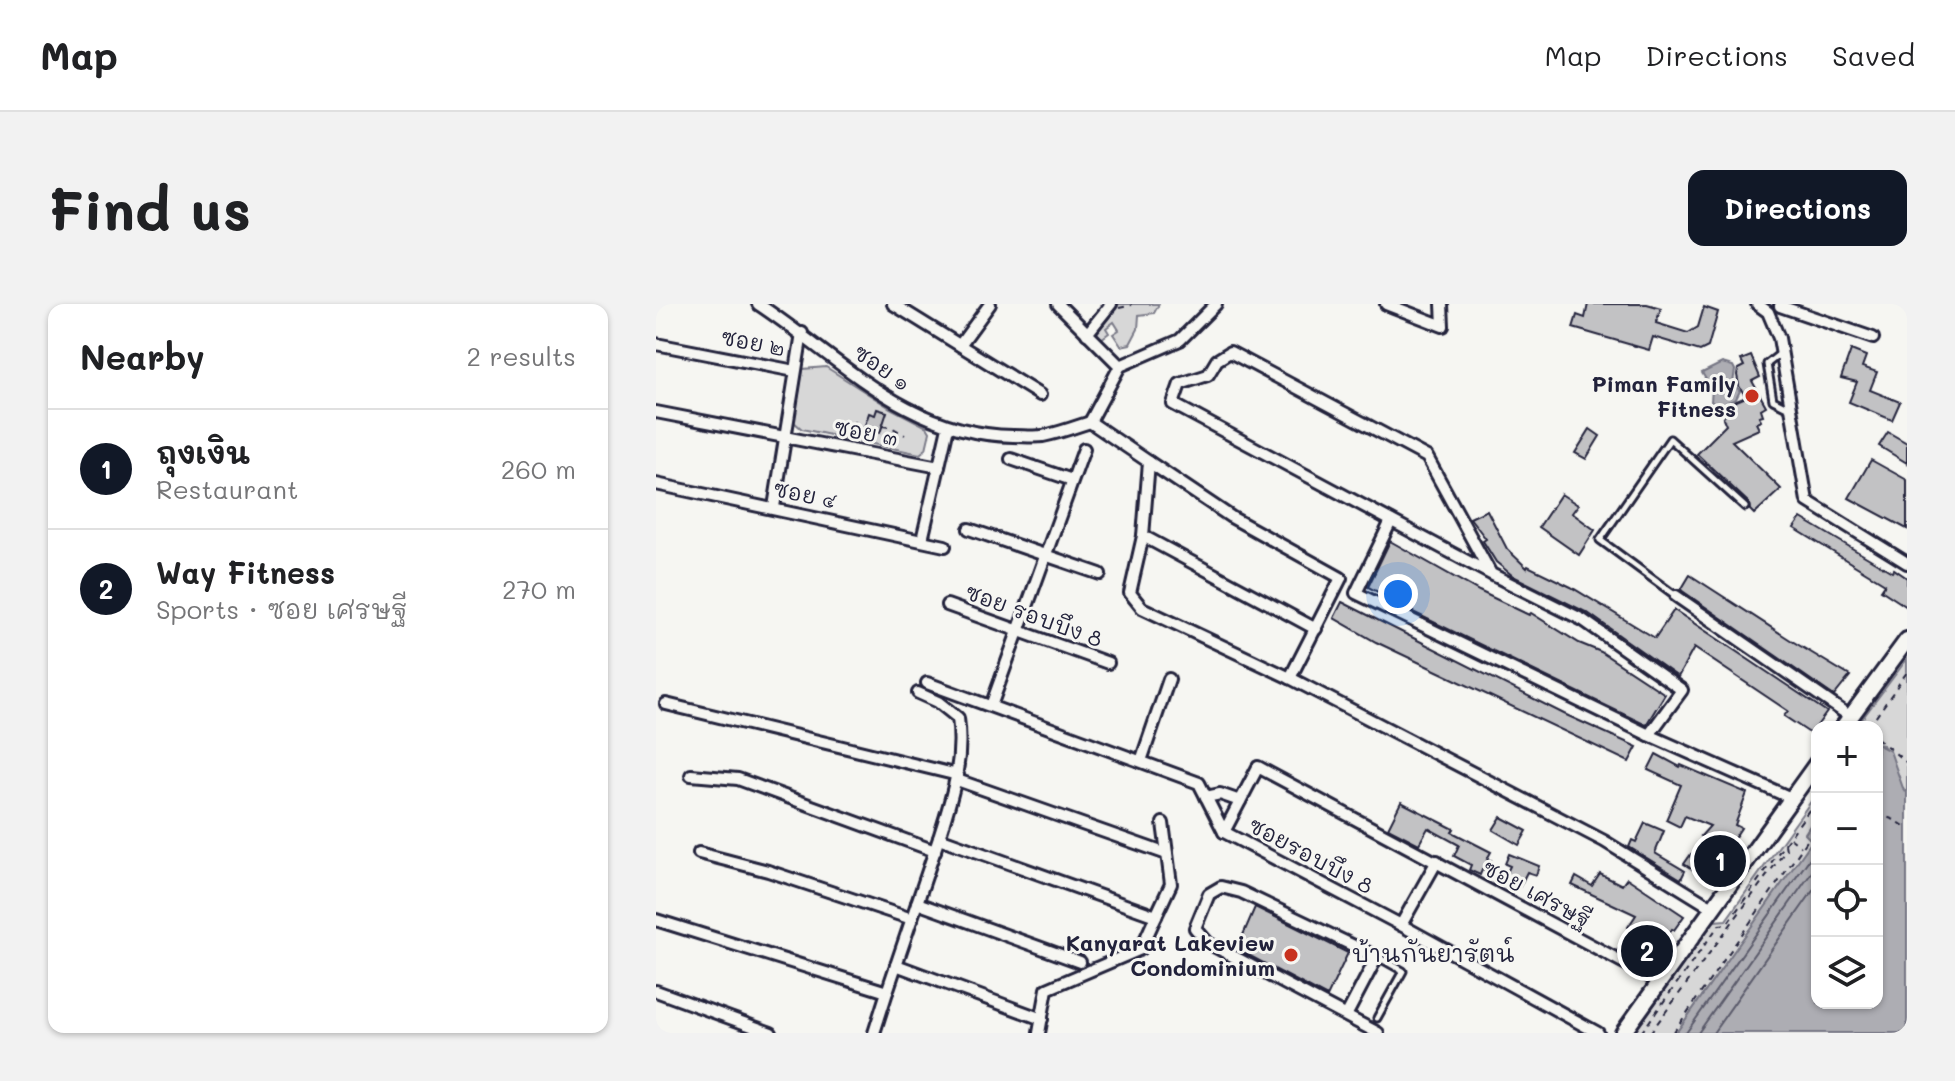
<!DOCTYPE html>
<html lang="en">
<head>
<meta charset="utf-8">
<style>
  body { margin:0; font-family:Mali,"Playpen Sans Thai",sans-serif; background:#f2f2f2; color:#202124 }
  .controls { position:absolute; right:24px; bottom:24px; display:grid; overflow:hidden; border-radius:16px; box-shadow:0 2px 6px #0004 }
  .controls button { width:72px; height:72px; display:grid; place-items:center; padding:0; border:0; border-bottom:2px solid #e0e0e0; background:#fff; color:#202124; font:40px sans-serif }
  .you { position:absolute; left:742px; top:290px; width:28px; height:28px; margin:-20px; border:6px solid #fff; border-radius:50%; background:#1a73e8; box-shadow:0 0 0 12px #1a73e833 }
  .badge { display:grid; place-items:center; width:52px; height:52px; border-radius:50%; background:#111827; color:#fff; font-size:26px; font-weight:700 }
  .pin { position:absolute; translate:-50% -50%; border:4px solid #fff; box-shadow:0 2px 8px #0006 }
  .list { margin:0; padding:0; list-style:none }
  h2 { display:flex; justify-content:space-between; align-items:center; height:104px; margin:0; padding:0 32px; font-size:34px }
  h2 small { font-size:26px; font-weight:400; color:#757577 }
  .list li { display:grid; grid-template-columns:52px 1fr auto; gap:24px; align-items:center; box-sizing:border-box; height:120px; padding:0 32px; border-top:2px solid #e0e0e0 }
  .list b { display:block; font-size:30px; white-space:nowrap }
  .list p { margin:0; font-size:26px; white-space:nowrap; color:#757577 }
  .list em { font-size:26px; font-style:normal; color:#757577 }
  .icon { flex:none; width:44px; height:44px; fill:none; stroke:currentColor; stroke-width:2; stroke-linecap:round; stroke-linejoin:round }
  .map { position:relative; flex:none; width:1251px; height:729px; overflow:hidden; border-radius:16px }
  header { display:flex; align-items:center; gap:48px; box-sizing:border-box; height:112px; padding:0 40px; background:#fff; border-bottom:2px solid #e0e0e0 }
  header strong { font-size:38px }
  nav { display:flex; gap:44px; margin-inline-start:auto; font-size:28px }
  .intro { display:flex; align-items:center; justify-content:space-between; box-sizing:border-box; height:192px; padding:0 48px }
  h1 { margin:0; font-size:56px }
  .button { padding:20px 36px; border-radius:16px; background:#111827; color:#fff; font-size:28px; font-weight:700 }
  main { display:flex; gap:48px; padding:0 48px }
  aside { flex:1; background:#fff; border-radius:16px; box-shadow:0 2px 6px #0004 }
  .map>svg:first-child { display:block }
  .green { fill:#d7d7d7; stroke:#7c7c89; stroke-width:2 }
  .water { fill:#adadb3; stroke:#757583; stroke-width:2 }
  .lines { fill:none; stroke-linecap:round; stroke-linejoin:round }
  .shore { stroke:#5a5a6b; stroke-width:2 }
  .building { fill:#c2c2c4; stroke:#22223b; stroke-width:2 }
  .lane-casing { stroke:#22223b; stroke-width:11 }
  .street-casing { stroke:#22223b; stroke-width:16 }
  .secondary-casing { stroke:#22223b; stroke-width:20 }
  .path { stroke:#22223b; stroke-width:2; stroke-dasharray:6 6; stroke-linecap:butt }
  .lane { stroke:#f6f6f2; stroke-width:5 }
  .street { stroke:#f6f6f2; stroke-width:10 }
  .secondary { stroke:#f6f6f2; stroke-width:14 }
  .poi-dot { fill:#c8321e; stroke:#f6f6f2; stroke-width:3 }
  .labels { text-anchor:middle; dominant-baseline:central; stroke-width:6; stroke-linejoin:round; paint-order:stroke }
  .street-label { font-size:22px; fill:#22223b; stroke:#f6f6f2 }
  .poi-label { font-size:22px; font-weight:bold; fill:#22223b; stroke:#f6f6f2; text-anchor:end }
  .neighbourhood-label { font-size:24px; fill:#22223b; stroke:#f6f6f2 }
</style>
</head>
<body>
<header>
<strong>Map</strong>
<nav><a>Map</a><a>Directions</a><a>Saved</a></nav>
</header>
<div class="intro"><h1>Find us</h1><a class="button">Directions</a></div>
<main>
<aside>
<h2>Nearby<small>2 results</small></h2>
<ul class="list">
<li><span class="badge">1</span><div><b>ถุงเงิน</b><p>Restaurant</p></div><em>260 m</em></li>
<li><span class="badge">2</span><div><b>Way Fitness</b><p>Sports · ซอย เศรษฐี</p></div><em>270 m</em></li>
</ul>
</aside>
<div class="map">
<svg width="1251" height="729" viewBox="0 0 1251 729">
  <rect width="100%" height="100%" fill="#f6f6f2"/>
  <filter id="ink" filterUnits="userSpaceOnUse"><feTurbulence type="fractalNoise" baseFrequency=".0125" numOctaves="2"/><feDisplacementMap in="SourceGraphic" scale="16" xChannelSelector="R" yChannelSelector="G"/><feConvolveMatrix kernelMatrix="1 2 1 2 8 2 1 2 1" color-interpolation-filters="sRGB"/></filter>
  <g filter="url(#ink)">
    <!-- green -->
    <g class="green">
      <polygon points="463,0 503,0 498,9 483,11 482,25 474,40 465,42 457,30 463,26 458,18 450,24 453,29 445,35 440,30"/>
      <polygon points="170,63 234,104 271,123 274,128 270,145 264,150 146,125 138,118 147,65"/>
      <polygon points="1251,355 1251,488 1248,487 1227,441 1221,440 1221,423 1203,423 1203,419"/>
      <polygon points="1161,489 1161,511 1149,529 1157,537 1020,729 978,729 1058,617 1070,616"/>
    </g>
    <!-- water -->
    <g class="water">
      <polygon points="1066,59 1077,62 1079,66 1077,79 1084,87 1080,95 1070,99 1070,106 1066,108 1055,97 1056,85 1046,69"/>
      <polygon points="1221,440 1234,447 1248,487 1251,488 1251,729 1020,729 1156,537 1149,530 1161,511 1161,699 1221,699"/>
    </g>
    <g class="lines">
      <!-- shore -->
      <g class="shore">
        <polyline points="1030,729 1161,544"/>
        <polyline points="1042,729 1161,561"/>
        <polyline points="1057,729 1161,581"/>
      </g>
    </g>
    <!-- building -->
    <g class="building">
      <polygon points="932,0 991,0 1005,4 1000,19 1032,29 1042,23 1048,3 1062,8 1052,43 1044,47 997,33 993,46 917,24 921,11 929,14"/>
      <polygon points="1195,46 1210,52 1206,63 1221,68 1214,86 1244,98 1236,116 1193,98 1201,78 1185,74"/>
      <polygon points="1095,52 1104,73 1096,77 1110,102 1105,105 1107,111 1103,112 1105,117 1100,119 1103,125 1076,137 1125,185 1098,210 1094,206 1093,199 1041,150 1070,121 1067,114 1078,98 1090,93 1083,82 1081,71 1082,65 1088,62 1085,56"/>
      <polygon points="221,105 231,108 224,129 208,124 213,109 219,111"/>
      <polygon points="934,125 944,132 930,155 919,149"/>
      <polygon points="1232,128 1251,139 1251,159 1223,142"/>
      <polygon points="1215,156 1251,176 1251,225 1193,194"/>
      <polygon points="905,190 922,201 916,209 939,226 923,251 883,223"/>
      <polygon points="831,206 851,245 871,264 872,262 915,283 999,334 1018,306 1171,408 1155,430 1128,412 1132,407 1038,344 1022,373 932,309 857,272 840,258 827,237 830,235 814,214"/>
      <polygon points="1145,214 1236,268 1238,265 1251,274 1251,303 1225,286 1229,280 1138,224"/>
      <polygon points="734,237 823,287 873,311 875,309 923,339 945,348 1009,390 990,421 728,294 730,292 712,283"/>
      <polygon points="1034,271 1136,337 1194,372 1178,392 1025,286"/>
      <polygon points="686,298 908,410 981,443 973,458 720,338 678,314"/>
      <polygon points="1000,450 1024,463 1025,461 1091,489 1079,521 1085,524 1075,539 1081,543 1055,577 1028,560 1035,550 1038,553 1049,534 1045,532 1054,522 1029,512 1024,523 1010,516 1025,481 992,466"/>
      <polygon points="745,498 798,525 796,528 835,548 831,555 835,557 830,567 826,566 824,571 813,566 815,561 798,552 803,541 772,524 763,540 732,524"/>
      <polygon points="845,513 871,527 863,541 837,526"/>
      <polygon points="989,519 1008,527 999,549 1029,567 1025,575 973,543 976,536 980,538"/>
      <polygon points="853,550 883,562 880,571 871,568 864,582 859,579 855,583 846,579 854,562 849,560"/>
      <polygon points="944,570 966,581 971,574 1028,612 1018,626 1016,625 993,663 962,646 975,625 972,623 980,611 916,581 920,573 936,582"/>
      <polygon points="599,603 692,649 671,693 581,645"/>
    </g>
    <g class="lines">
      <defs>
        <g id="lane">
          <polyline points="1125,49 1111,60 1117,96 1135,105"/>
          <polyline points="1020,292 944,236 1014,135 1089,203"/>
          <polyline points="721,714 747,667 722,653"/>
        </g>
        <g id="street">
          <path d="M 102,0 C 184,54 252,131 357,132 C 367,132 378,133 387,132 C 403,129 419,123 434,118 L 493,158 L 487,232 L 474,289 L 486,304 L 634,374 L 948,537 L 1055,603"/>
          <polyline points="237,0 384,91"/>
          <polyline points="402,0 464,62"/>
          <polyline points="730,0 787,22 786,0"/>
          <polyline points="1101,0 1112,8 1123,34 1151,197 1251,259"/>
          <polyline points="1124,2 1217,34"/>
          <polyline points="431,30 455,0"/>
          <polyline points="0,40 139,67"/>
          <polyline points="304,41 334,0"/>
          <polyline points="0,108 283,163"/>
          <polyline points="434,118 464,62 524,36 560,0"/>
          <polyline points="355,155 416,176"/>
          <polyline points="493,158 575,213 685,274 634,374"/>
          <polyline points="0,180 289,242"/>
          <polyline points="118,203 146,29"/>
          <polyline points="735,217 700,289 993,431 1135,494"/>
          <polyline points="313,225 444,270"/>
          <polyline points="487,232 660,325"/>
          <polyline points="266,236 292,123"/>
          <polyline points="835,270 517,100 524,80 552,71 561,56 574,48 771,153 835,270 927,316 1026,386 993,431"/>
          <polyline points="1020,292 1195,413"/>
          <polyline points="291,301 452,359"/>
          <polyline points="271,379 543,479 568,528 745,621 942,729"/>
          <path d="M 262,389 L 282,398 L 302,414 C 308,457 296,493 283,534"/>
          <polyline points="10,400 302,471"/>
          <polyline points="335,402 428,145"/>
          <polyline points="485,457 513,375"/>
          <polyline points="35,471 82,475 279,547"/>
          <polyline points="301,476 511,550"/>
          <polyline points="550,493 564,490 584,497"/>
          <polyline points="568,528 602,463 1004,678"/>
          <polyline points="43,549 112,567 256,615"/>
          <polyline points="261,599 424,658"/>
          <polyline points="500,612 515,580 507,519"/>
          <polyline points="0,616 231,688 218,729"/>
          <polyline points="745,621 781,557"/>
          <polyline points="240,661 386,715"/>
          <polyline points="0,687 115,729"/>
          <polyline points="231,688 283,534 500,612 485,645 391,685 383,729"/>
          <polyline points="690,712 721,653 585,588 565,583 553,590 539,624 552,639 722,729"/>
        </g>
        <g id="secondary">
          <polyline points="1187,423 1251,336"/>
          <polyline points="967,729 1161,459"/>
        </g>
      </defs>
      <!-- lane casing -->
      <use href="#lane" class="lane-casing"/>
      <!-- street casing -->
      <use href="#street" class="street-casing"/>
      <!-- secondary casing -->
      <use href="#secondary" class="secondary-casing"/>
      <!-- path -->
      <g class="path">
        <polyline points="463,4 476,1"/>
        <polyline points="198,117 206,137"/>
        <polyline points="226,122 235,123 249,131"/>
        <polyline points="1213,423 1251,368"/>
        <polyline points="1221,434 1251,459"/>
        <polyline points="1221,510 1239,516 1251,524"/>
        <polyline points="1134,534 1145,543"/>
        <polyline points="985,729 1063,621 1071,620 1161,495"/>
        <polyline points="994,729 1130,546 1129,540"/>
        <polyline points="1017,729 1153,534 1161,528"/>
      </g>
      <!-- lane -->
      <use href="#lane" class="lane"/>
      <!-- street -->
      <use href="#street" class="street"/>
      <!-- secondary -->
      <use href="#secondary" class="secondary"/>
    </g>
  </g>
  <!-- markers -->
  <g class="poi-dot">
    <circle cx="1096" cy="92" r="8"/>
    <circle cx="635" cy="651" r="8"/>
  </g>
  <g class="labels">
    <!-- street labels -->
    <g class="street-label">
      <text transform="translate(97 38) rotate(11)">ซอย ๒</text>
      <text transform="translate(226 63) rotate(35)">ซอย ๑</text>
      <text transform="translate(210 128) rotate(11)">ซอย ๓</text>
      <text transform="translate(149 190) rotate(12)">ซอย ๔</text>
      <text transform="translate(378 311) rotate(20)">ซอย รอบบึง 8</text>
      <text transform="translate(655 551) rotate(28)">ซอยรอบบึง 8</text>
      <text transform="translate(881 589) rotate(28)">ซอย เศรษฐี</text>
    </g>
    <!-- poi labels -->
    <g class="poi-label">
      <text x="1080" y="79">Piman Family<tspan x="1080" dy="25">Fitness</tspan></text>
      <text x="619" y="638">Kanyarat Lakeview<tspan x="619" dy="25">Condominium</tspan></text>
    </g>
    <!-- neighbourhood labels -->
    <g class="neighbourhood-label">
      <text x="777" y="648">บ้านกันยารัตน์</text>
    </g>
  </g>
</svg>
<div class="controls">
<button>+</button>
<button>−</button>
<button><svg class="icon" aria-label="locate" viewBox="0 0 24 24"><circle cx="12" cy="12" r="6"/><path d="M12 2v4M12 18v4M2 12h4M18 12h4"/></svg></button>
<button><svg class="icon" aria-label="layers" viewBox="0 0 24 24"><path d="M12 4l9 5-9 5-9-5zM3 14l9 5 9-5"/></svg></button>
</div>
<div class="you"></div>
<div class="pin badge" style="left:1064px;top:557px">1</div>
<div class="pin badge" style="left:991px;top:647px">2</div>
</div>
</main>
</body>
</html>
